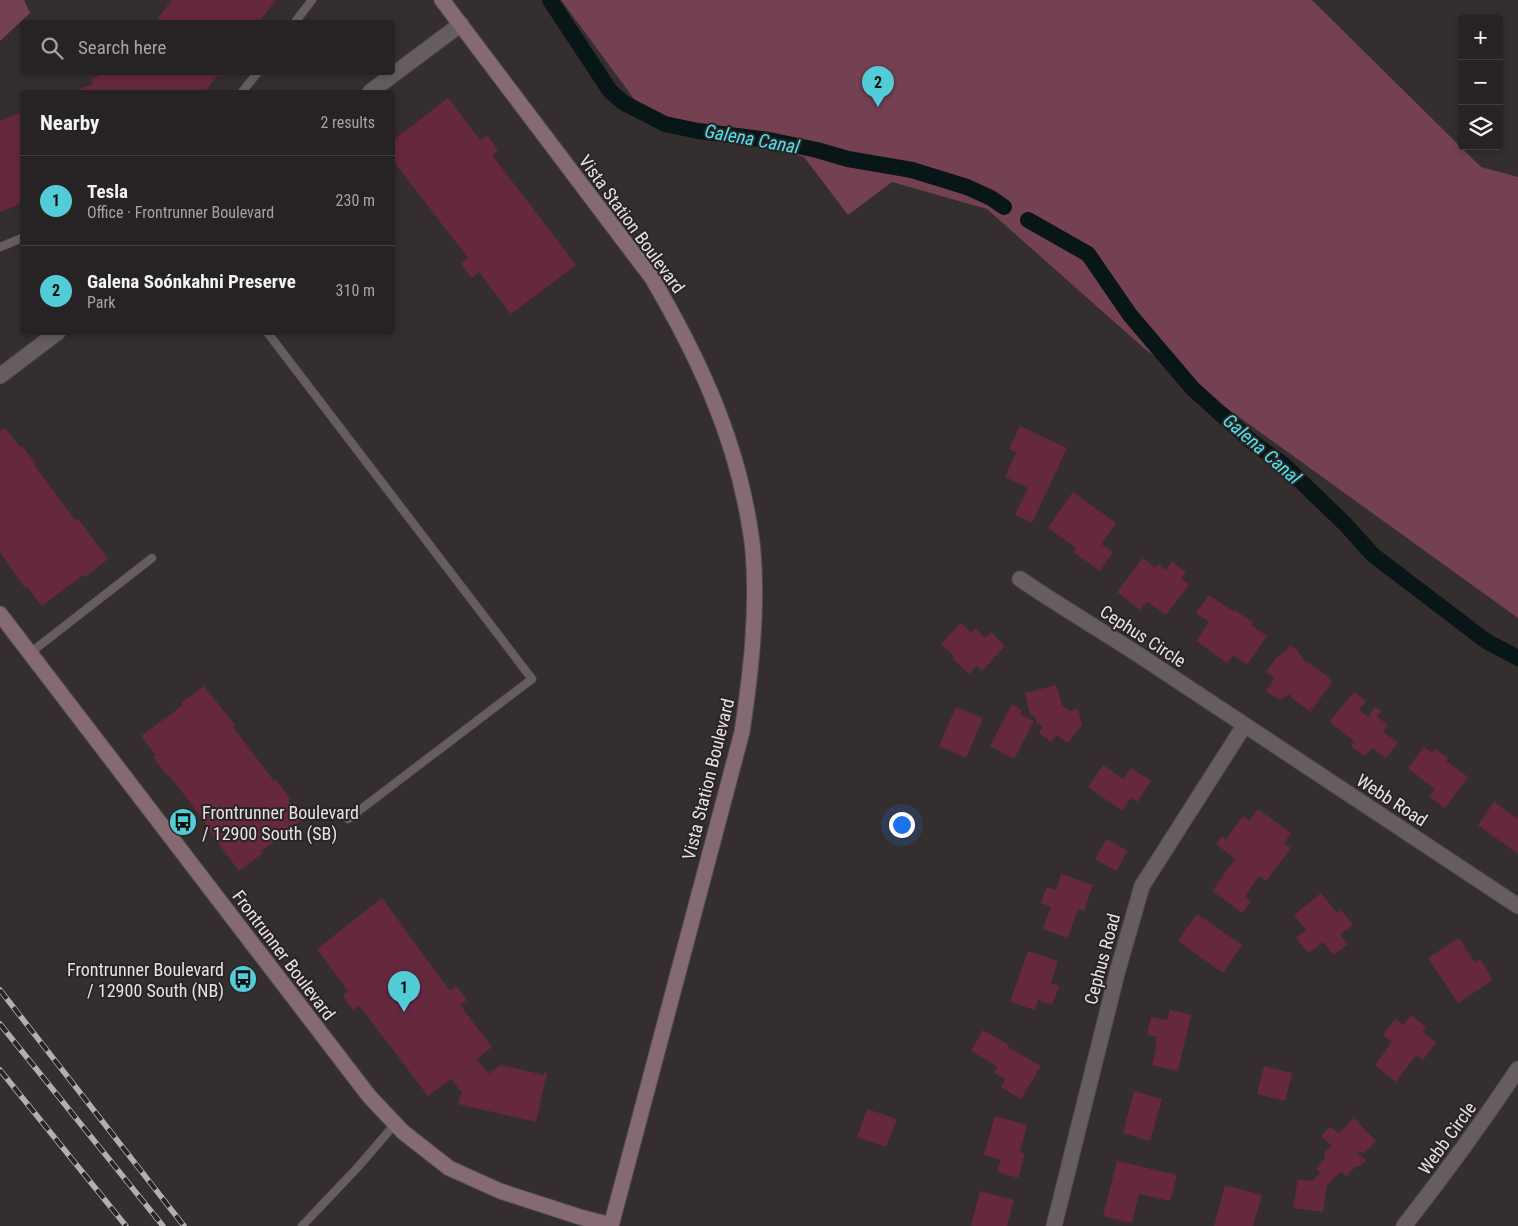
<!DOCTYPE html>
<html lang="en">
<head>
<meta charset="utf-8">
<style>
  body { margin:0; font-family:"Roboto Condensed",sans-serif; background:#332f30; color:#f1f3f6 }
  .controls { position:absolute; right:15px; top:15px; display:grid; overflow:hidden; border-radius:5px; box-shadow:0 2px 8px #0003 }
  .controls button { width:45px; height:45px; display:grid; place-items:center; padding:0; border:0; border-bottom:1px solid #433f41; background:#272223; color:#f1f3f6; font:25px sans-serif }
  .you { position:absolute; left:901px; top:824px; width:18px; height:18px; margin:-12px; border:4px solid #fff; border-radius:50%; background:#1a73e8; box-shadow:0 0 0 8px #1a73e833 }
  .badge { display:grid; place-items:center; width:32px; height:32px; border-radius:50%; background:#52ccd6; color:#111; font-size:16px; font-weight:700 }
  .pin { position:absolute; translate:-50% -41px; filter:drop-shadow(0 1px 2px #0008) }
  .pin::after { content:''; position:absolute; top:26px; width:18px; height:15px; background:inherit; clip-path:polygon(0 0,100% 0,50% 100%) }
  .list { margin:0; padding:0; list-style:none }
  h2 { display:flex; justify-content:space-between; align-items:center; height:65px; margin:0; padding:0 20px; font-size:21px }
  h2 small { font-size:16px; font-weight:400; color:#a4a4a6 }
  .list li { display:grid; grid-template-columns:32px 1fr auto; gap:15px; align-items:center; box-sizing:border-box; height:90px; padding:0 20px; border-top:1px solid #433f41 }
  .list b { display:block; font-size:19px; white-space:nowrap }
  .list p { margin:0; font-size:16px; white-space:nowrap; color:#a4a4a6 }
  .list em { font-size:16px; font-style:normal; color:#a4a4a6 }
  .icon { flex:none; width:28px; height:28px; fill:none; stroke:currentColor; stroke-width:2; stroke-linecap:round; stroke-linejoin:round }
  .map { position:relative; flex:none; width:1518px; height:1226px; overflow:hidden }
  .search { position:absolute; background:#272223; box-shadow:0 2px 8px #0003; left:20px; top:20px; width:375px; height:55px; display:flex; align-items:center; gap:12px; box-sizing:border-box; padding:0 18px; border-radius:5px; color:#a4a4a6; font-size:19px }
  .panel { position:absolute; background:#272223; box-shadow:0 2px 8px #0003; left:20px; top:90px; width:375px; height:245px; border-radius:5px }
  .map>svg:first-child { display:block }
  .green { fill:#744152 }
  .lines { fill:none; stroke-linecap:round; stroke-linejoin:round }
  .canal { stroke:#091617; stroke-width:16 }
  .building { fill:#66283f }
  .lane-casing { stroke:#514b4c; stroke-width:9 }
  .street-casing { stroke:#514b4c; stroke-width:17 }
  .secondary-casing { stroke:#514b4c; stroke-width:17 }
  .lane { stroke:#655d5f; stroke-width:8 }
  .street { stroke:#655d5f; stroke-width:15 }
  .secondary { stroke:#856a72; stroke-width:15 }
  .rail-casing { stroke:#b3aeaf; stroke-width:5.5 }
  .rail { stroke:#2a2426; stroke-width:4; stroke-dasharray:11; stroke-linecap:butt }
  .labels { text-anchor:middle; dominant-baseline:central; stroke-width:4; stroke-linejoin:round; paint-order:stroke }
  .street-label { font-size:18px; fill:#e7e2e3; stroke:#2a2426 }
  .poi-label { font-size:18px; fill:#e7e2e3; stroke:#2a2426; text-anchor:start }
  .water-label { font-size:19px; font-style:italic; fill:#4ee2ee; stroke:#2a2426 }
</style>
</head>
<body>
<div class="map">
<svg width="1518" height="1226" viewBox="0 0 1518 1226">
  <rect width="100%" height="100%" fill="#342e2f"/>
  <!-- green -->
  <g class="green">
    <polygon points="0,0 24,0 30,13 0,41"/>
    <polygon points="561,0 1312,0 1481,167 1518,177 1518,618 1146,350 987,209 892,182 848,215 804,157 643,111"/>
  </g>
  <g class="lines">
    <!-- canal -->
    <g class="canal">
      <polyline points="550,0 610,91 624,103 665,124 698,131 769,140 817,150 848,159 912,170 967,187 991,198 1004,207"/>
      <polyline points="1028,220 1088,254 1130,315 1193,389 1251,441 1284,465 1345,524 1373,555 1486,641 1518,658"/>
    </g>
  </g>
  <!-- building -->
  <g class="building">
    <polygon points="172,0 276,0 259,22 155,22"/>
    <polygon points="106,72 220,72 205,92 71,92 93,84 91,79"/>
    <polygon points="448,98 480,140 487,135 498,150 492,155 576,265 511,314 479,272 472,278 461,264 468,258 392,159 392,141"/>
    <polygon points="22,112 22,203 0,212 0,121"/>
    <polygon points="1020,426 1067,448 1032,523 1015,515 1028,488 1005,477 1016,453 1009,449"/>
    <polygon points="5,428 20,447 22,446 36,464 34,465 75,520 78,519 108,559 85,577 83,575 42,606 27,587 25,588 0,552 0,431"/>
    <polygon points="1073,492 1116,523 1101,544 1113,552 1100,571 1073,552 1076,548 1048,528"/>
    <polygon points="1143,558 1155,568 1158,564 1166,570 1172,561 1186,572 1181,578 1189,585 1166,615 1147,601 1140,610 1117,592"/>
    <polygon points="1209,595 1234,612 1235,610 1253,623 1251,625 1267,636 1247,665 1233,655 1227,663 1196,641 1209,622 1196,613"/>
    <polygon points="961,623 971,633 975,628 985,638 991,632 1005,646 982,671 977,666 969,674 952,658 954,656 941,644"/>
    <polygon points="1290,645 1297,650 1304,660 1327,676 1332,682 1314,707 1310,709 1312,713 1292,698 1289,694 1280,700 1266,691 1275,678 1266,672 1277,657 1286,651"/>
    <polygon points="1056,685 1062,705 1070,711 1078,709 1082,725 1068,743 1057,735 1051,742 1039,733 1043,727 1036,722 1035,717 1030,714 1025,693"/>
    <polygon points="204,686 235,725 233,727 274,781 276,780 290,798 288,800 303,819 261,851 263,853 239,871 209,831 211,830 169,775 168,776 153,757 156,755 141,736 183,705 181,703"/>
    <polygon points="1354,692 1366,701 1359,710 1368,717 1375,707 1381,711 1377,717 1388,725 1383,732 1398,742 1386,758 1372,748 1365,756 1351,746 1354,741 1329,722"/>
    <polygon points="1012,704 1022,710 1020,714 1034,721 1014,759 990,746"/>
    <polygon points="956,707 983,718 966,758 939,746"/>
    <polygon points="1424,747 1432,753 1435,749 1448,758 1446,761 1468,777 1445,808 1429,796 1435,789 1408,768"/>
    <polygon points="1103,765 1123,779 1131,768 1151,781 1137,802 1131,797 1122,811 1088,787"/>
    <polygon points="1494,802 1516,818 1518,815 1518,854 1478,825"/>
    <polygon points="1258,809 1291,833 1284,843 1291,848 1266,881 1259,876 1245,896 1251,901 1242,913 1212,891 1235,859 1216,844 1222,836 1226,839 1243,816 1249,821"/>
    <polygon points="1107,839 1128,851 1116,871 1095,859"/>
    <polygon points="1061,874 1093,885 1084,911 1078,909 1068,938 1043,929 1051,907 1041,903 1047,887 1056,890"/>
    <polygon points="1321,893 1337,913 1341,910 1353,925 1340,935 1348,944 1334,955 1323,942 1308,953 1296,938 1306,930 1294,915"/>
    <polygon points="382,898 450,991 456,986 467,1000 460,1005 492,1047 477,1059 488,1074 500,1065 544,1075 544,1073 547,1073 536,1122 458,1104 460,1096 463,1094 451,1079 428,1096 359,1005 353,1010 343,996 348,991 317,949"/>
    <polygon points="1197,914 1242,945 1223,973 1178,941"/>
    <polygon points="1459,938 1475,963 1480,959 1493,980 1458,1003 1428,958"/>
    <polygon points="1028,951 1058,961 1051,983 1059,986 1052,1005 1038,1000 1035,1010 1010,1002"/>
    <polygon points="1170,1010 1191,1015 1178,1071 1152,1065 1157,1044 1155,1043 1157,1037 1147,1035 1151,1017 1167,1020"/>
    <polygon points="1411,1015 1426,1027 1422,1032 1436,1042 1423,1060 1416,1055 1396,1082 1375,1065 1392,1042 1383,1035 1395,1019 1403,1025"/>
    <polygon points="983,1030 1009,1045 1008,1047 1041,1066 1021,1099 1001,1087 1005,1079 994,1073 997,1066 971,1051"/>
    <polygon points="1264,1066 1292,1073 1285,1101 1257,1094"/>
    <polygon points="1134,1091 1162,1099 1150,1141 1123,1133"/>
    <polygon points="867,1109 897,1119 886,1147 857,1137"/>
    <polygon points="995,1116 1027,1125 1020,1152 1025,1154 1018,1178 997,1172 1001,1160 984,1155"/>
    <polygon points="1354,1118 1376,1141 1364,1153 1357,1152 1366,1161 1360,1166 1356,1166 1346,1176 1341,1171 1327,1185 1323,1212 1293,1208 1298,1179 1312,1181 1320,1173 1316,1168 1324,1160 1325,1152 1332,1146 1321,1136 1330,1127 1339,1133"/>
    <polygon points="1117,1161 1177,1175 1170,1201 1139,1194 1132,1223 1103,1216"/>
    <polygon points="1225,1185 1262,1195 1253,1226 1214,1226"/>
    <polygon points="980,1191 1014,1200 1007,1226 971,1226"/>
  </g>
  <g class="lines">
    <defs>
      <g id="lane">
        <polyline points="295,22 312,0"/>
        <polyline points="242,92 258,72"/>
        <polyline points="0,247 22,238"/>
        <polyline points="267,332 532,679 348,819"/>
        <polyline points="30,653 152,558"/>
        <polyline points="302,1226 358,1167 395,1124"/>
      </g>
      <g id="street">
        <polyline points="370,92 461,24"/>
        <polyline points="0,376 58,332"/>
        <path d="M 1020,579 C 1061,607 1104,632 1145,659 C 1269,741 1393,824 1518,906"/>
        <polyline points="1054,1226 1117,973 1142,886 1244,726"/>
        <path d="M 1404,1226 C 1444,1175 1482,1123 1518,1069"/>
      </g>
      <g id="secondary">
        <path d="M 442,0 L 652,278 C 696,353 733,431 748,517 C 750,528 752,539 753,551 C 758,611 751,672 742,732 L 611,1226"/>
        <polyline points="0,614 369,1096 403,1132 449,1168 500,1191 580,1217 611,1225"/>
      </g>
    </defs>
    <!-- lane casing -->
    <use href="#lane" class="lane-casing"/>
    <!-- street casing -->
    <use href="#street" class="street-casing"/>
    <!-- secondary casing -->
    <use href="#secondary" class="secondary-casing"/>
    <!-- lane -->
    <use href="#lane" class="lane"/>
    <!-- street -->
    <use href="#street" class="street"/>
    <!-- secondary -->
    <use href="#secondary" class="secondary"/>
    <defs>
      <g id="rail">
        <polyline points="0,990 184,1226"/>
        <polyline points="0,1024 163,1226"/>
        <polyline points="0,1070 126,1226"/>
      </g>
    </defs>
    <!-- rail casing -->
    <use href="#rail" class="rail-casing"/>
    <!-- rail -->
    <use href="#rail" class="rail"/>
  </g>
  <!-- icons -->
  <defs>
    <symbol id="bus-disc" viewBox="-11 -11 22 22"><circle r="9.5" fill="#52ccd6" stroke="#2a2426"/><path d="M-5-6H5V4H4V6H2V4H-2V6H-4V4H-5ZM-3.5-4V0h7V-4ZM-3.5 1.2v1.5H-2V1.2ZM2 1.2v1.5H3.5V1.2Z" fill="#111"/></symbol>
  </defs>
  <g fill-rule="evenodd">
    <use href="#bus-disc" x="167" y="806" width="32" height="32"/>
    <use href="#bus-disc" x="227" y="963" width="32" height="32"/>
  </g>
  <g class="labels">
    <!-- street labels -->
    <g class="street-label">
      <text transform="translate(632 224) rotate(54)">Vista Station Boulevard</text>
      <text transform="translate(1143 636) rotate(33)">Cephus Circle</text>
      <text transform="translate(708 779) rotate(-76)">Vista Station Boulevard</text>
      <text transform="translate(1392 800) rotate(33)">Webb Road</text>
      <text transform="translate(284 955) rotate(53)">Frontrunner Boulevard</text>
      <text transform="translate(1102 959) rotate(-75)">Cephus Road</text>
      <text transform="translate(1447 1138) rotate(-54)">Webb Circle</text>
    </g>
    <!-- poi labels -->
    <g class="poi-label">
      <text x="202" y="812">Frontrunner Boulevard<tspan x="202" dy="21">/ 12900 South (SB)</tspan></text>
      <text x="224" y="969" text-anchor="end">Frontrunner Boulevard<tspan x="224" dy="21">/ 12900 South (NB)</tspan></text>
    </g>
    <!-- water labels -->
    <g class="water-label">
      <text transform="translate(752 139) rotate(10)">Galena Canal</text>
      <text transform="translate(1262 449) rotate(41)">Galena Canal</text>
    </g>
  </g>
</svg>
<div class="controls">
<button>+</button>
<button>−</button>
<button><svg class="icon" aria-label="layers" viewBox="0 0 24 24"><path d="M12 4l9 5-9 5-9-5zM3 14l9 5 9-5"/></svg></button>
</div>
<div class="you"></div>
<div class="pin badge" style="left:404px;top:1012px">1</div>
<div class="pin badge" style="left:878px;top:107px">2</div>
<div class="search"><svg class="icon" aria-label="search" viewBox="0 0 24 24"><circle cx="10" cy="10" r="6"/><path d="M15 15l6 6"/></svg>Search here</div>
<section class="panel">
<h2>Nearby<small>2 results</small></h2>
<ul class="list">
<li><span class="badge">1</span><div><b>Tesla</b><p>Office · Frontrunner Boulevard</p></div><em>230 m</em></li>
<li><span class="badge">2</span><div><b>Galena Soónkahni Preserve</b><p>Park</p></div><em>310 m</em></li>
</ul>
</section>
</div>
</body>
</html>
